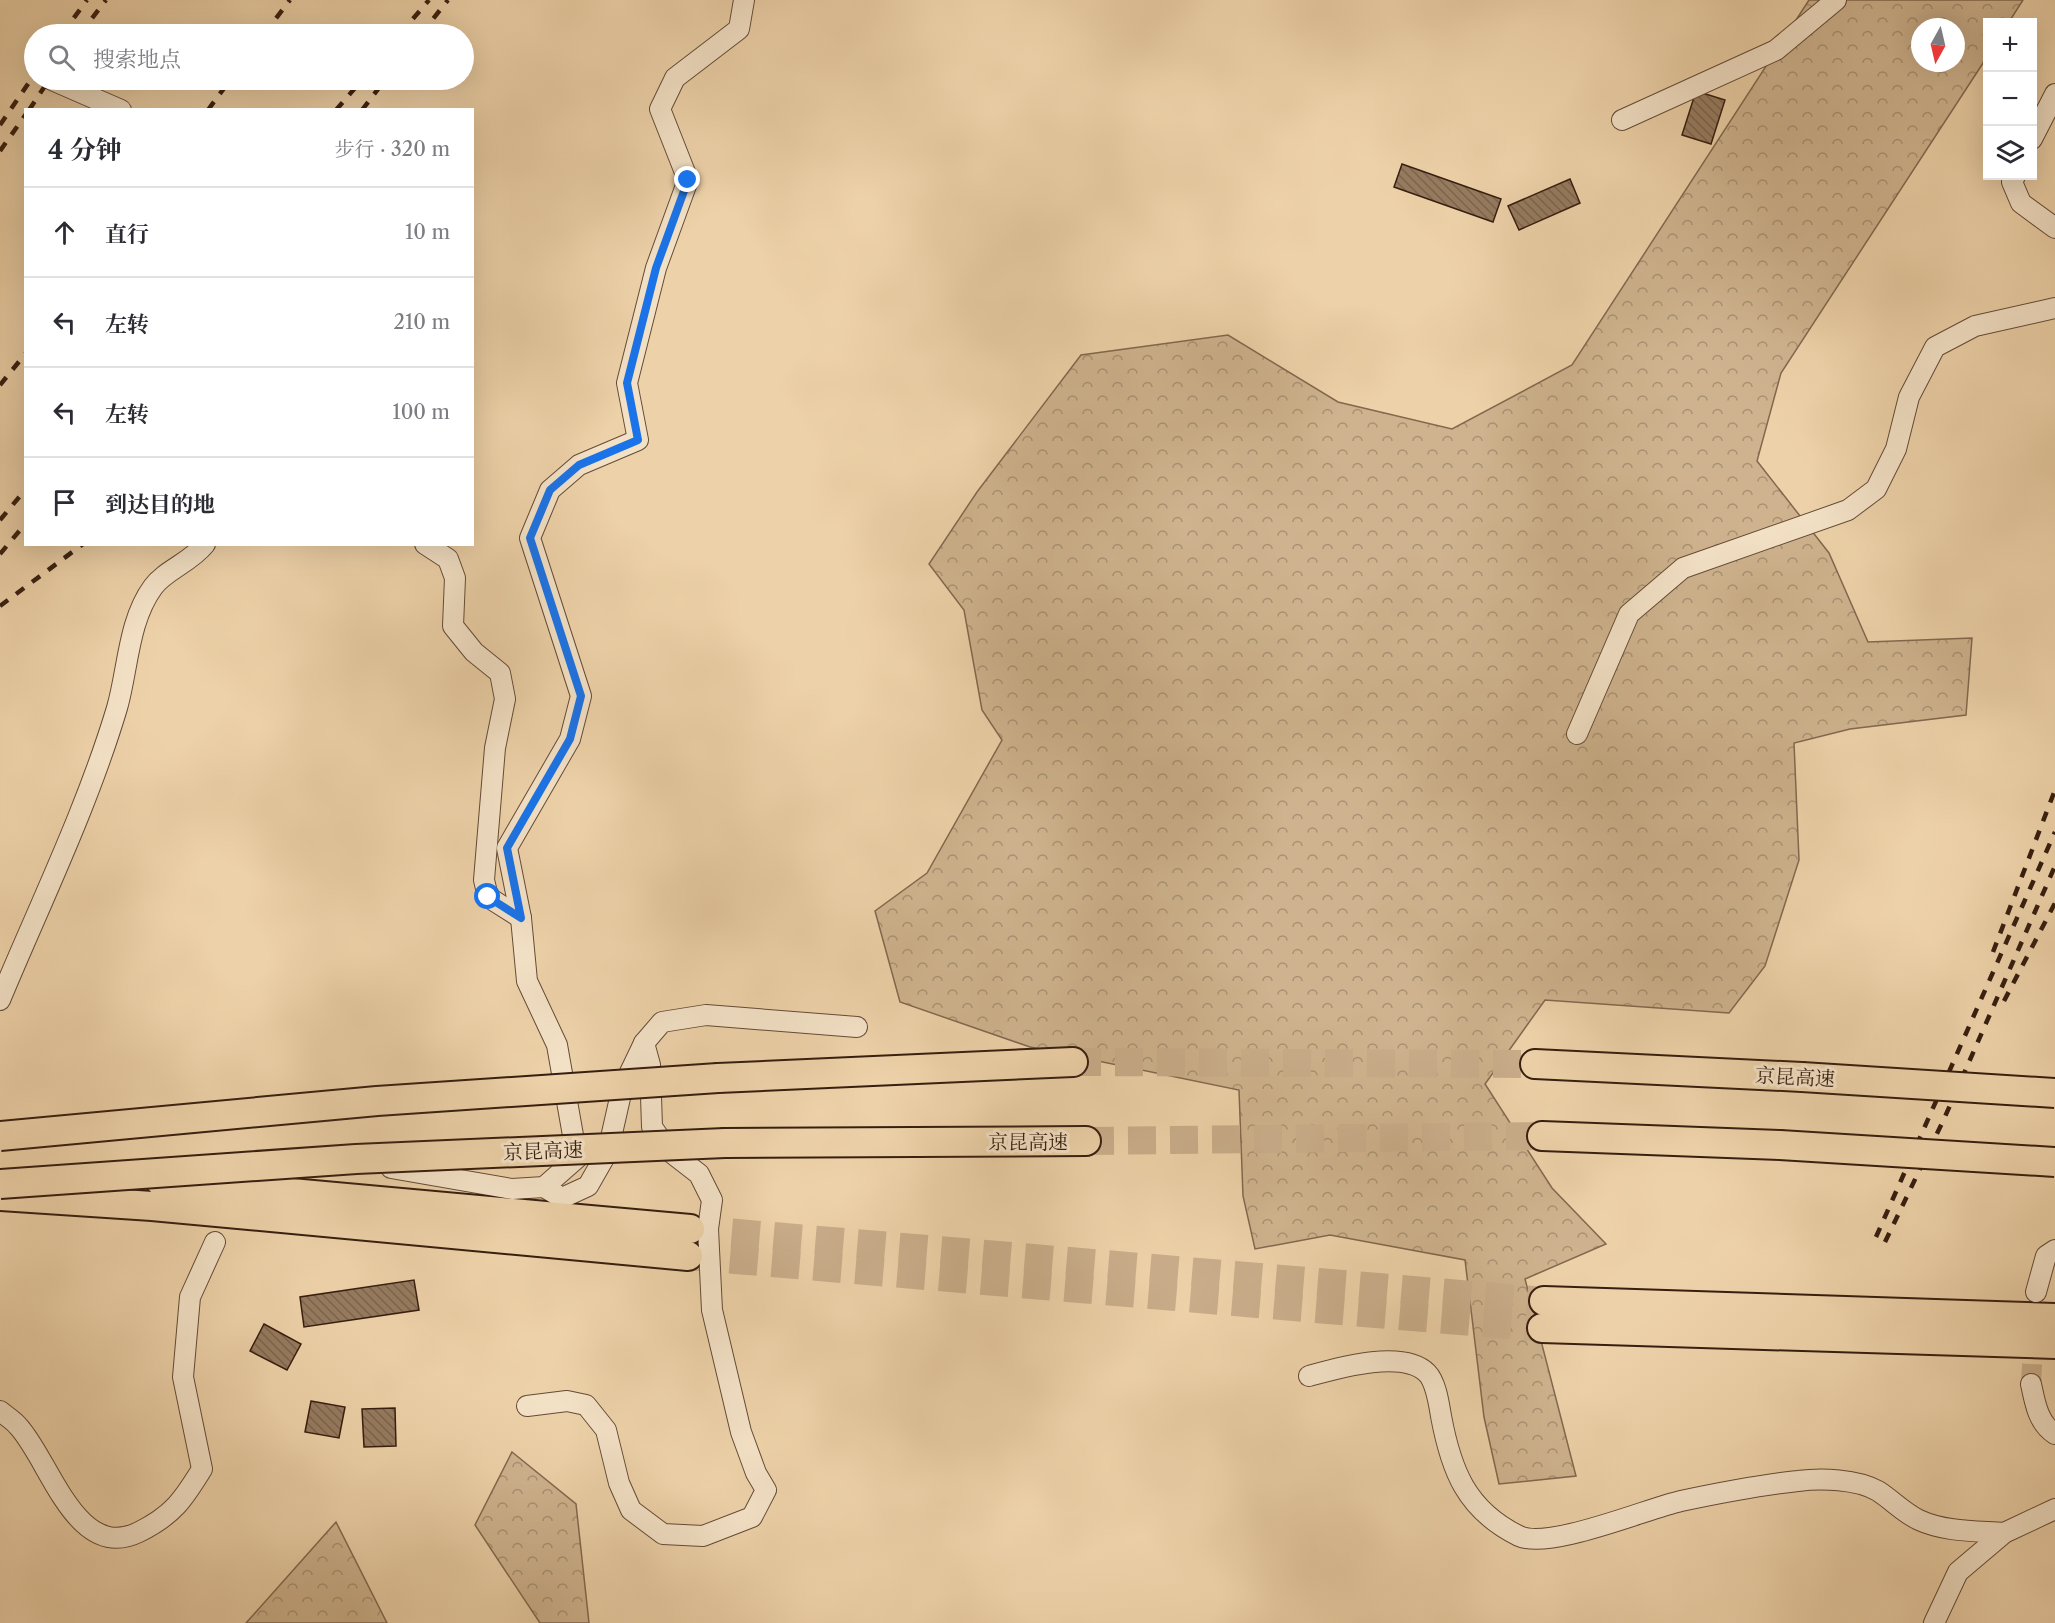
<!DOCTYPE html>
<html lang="zh">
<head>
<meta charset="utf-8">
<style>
  body { margin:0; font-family:"Libre Caslon Text","Noto Serif SC",serif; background:#f7f7f7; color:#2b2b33 }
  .controls { position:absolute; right:18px; top:18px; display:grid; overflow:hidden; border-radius:0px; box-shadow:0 6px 24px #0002 }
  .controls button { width:54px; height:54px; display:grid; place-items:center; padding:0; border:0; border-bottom:2px solid #e1e1e2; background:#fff; color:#2b2b33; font:30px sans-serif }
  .compass { position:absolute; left:1911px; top:18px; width:54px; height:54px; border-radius:50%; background:#fff; box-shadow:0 6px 24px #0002; rotate:188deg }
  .stop { position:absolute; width:18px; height:18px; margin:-14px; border:4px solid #1a73e8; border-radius:50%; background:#fff }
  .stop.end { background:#1a73e8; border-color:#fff; box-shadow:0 2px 6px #0008 }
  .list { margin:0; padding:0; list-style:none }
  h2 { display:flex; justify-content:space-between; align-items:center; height:78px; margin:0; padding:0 24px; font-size:26px }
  h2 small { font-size:20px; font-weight:400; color:#7c7c81 }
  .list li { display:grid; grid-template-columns:39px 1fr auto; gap:18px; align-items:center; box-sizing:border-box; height:90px; padding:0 24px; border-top:2px solid #e1e1e2 }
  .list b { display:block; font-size:22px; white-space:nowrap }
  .list em { font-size:20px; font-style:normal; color:#7c7c81 }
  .icon { flex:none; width:33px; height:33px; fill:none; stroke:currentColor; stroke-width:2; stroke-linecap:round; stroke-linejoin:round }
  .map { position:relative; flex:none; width:2055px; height:1623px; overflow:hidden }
  .search { position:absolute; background:#fff; box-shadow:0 6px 24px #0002; left:24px; top:24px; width:450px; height:66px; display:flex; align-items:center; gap:15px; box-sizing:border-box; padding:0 21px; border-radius:33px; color:#7c7c81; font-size:22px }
  .panel { position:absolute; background:#fff; box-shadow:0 6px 24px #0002; left:24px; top:108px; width:450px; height:438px; border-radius:0px }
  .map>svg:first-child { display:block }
  .forest { fill:url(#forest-crowns); stroke:#82684f; stroke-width:1.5; fill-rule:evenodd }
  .building { fill:url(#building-back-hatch); stroke:#371e10; stroke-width:1.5 }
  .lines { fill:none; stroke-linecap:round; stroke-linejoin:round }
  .minor-tunnel { stroke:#c9ad8a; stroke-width:20; stroke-dasharray:20 10; stroke-linecap:butt }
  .highway-tunnel { stroke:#c9ad8a; stroke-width:28; stroke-dasharray:28 14; stroke-linecap:butt }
  .minor-casing { stroke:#644b36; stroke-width:22 }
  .highway-casing { stroke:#371e10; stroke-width:32 }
  .minor { stroke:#f3e1c6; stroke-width:20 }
  .highway { stroke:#edd1a8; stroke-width:28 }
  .rail { stroke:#371e10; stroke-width:4.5; stroke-dasharray:10 10; stroke-linecap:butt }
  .highway-bridge-casing { stroke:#371e10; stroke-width:32; stroke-linecap:butt }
  .highway-bridge { stroke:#edd1a8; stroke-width:28 }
  .route { stroke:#1a73e8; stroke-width:8 }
  .labels { text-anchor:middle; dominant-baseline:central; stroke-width:6; stroke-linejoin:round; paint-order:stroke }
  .street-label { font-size:20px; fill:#371e10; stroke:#f3e1c6 }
</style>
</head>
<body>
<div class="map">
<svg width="2055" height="1623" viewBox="0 0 2055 1623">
  <defs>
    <pattern id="forest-crowns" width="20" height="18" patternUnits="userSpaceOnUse" patternTransform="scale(1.5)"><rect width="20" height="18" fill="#ceb38e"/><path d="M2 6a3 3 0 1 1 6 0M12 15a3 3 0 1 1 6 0" fill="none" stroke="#a89173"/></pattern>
    <pattern id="building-back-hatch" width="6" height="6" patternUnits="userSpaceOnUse" patternTransform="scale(1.5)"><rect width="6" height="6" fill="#967b5f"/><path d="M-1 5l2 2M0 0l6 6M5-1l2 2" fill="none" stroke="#7b644d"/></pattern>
  </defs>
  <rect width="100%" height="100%" fill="#edd1a8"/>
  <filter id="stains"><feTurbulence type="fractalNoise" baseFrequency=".00333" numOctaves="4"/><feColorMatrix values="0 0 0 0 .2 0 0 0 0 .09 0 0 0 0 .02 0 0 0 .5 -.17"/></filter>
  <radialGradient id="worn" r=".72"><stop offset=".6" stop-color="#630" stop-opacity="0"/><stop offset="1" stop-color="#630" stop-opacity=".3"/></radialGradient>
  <!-- forest -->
  <g class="forest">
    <path d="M 1809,0 L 2023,0 L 2009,22 L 1988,22 L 1987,57 L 1781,373 L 1757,461 L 1829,553 L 1868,642 L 1972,638 L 1966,715 L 1850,729 L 1794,743 L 1799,860 L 1765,966 L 1729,1013 L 1545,1000 L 1485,1084 L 1552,1188 L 1606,1244 L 1525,1279 L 1576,1476 L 1499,1484 L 1484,1417 L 1465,1260 L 1330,1235 L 1255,1249 L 1243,1196 L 1239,1090 L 1030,1047 L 900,1002 L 875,911 L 927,873 L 1002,740 L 982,710 L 964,610 L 929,564 L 977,492 L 1081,355 L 1228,335 L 1338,402 L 1452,429 L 1572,365 ZM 1920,27 L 1956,27 L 1956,63 L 1920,63 Z"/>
    <polygon points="512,1452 576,1504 589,1623 540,1623 475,1525"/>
    <polygon points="336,1522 387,1623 246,1623"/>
  </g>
  <!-- building -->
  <g class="building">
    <polygon points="1696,91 1725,100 1711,144 1682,135"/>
    <polygon points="1402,164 1501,199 1493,222 1394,187"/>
    <polygon points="1570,179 1580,203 1519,230 1508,206"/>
    <polygon points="414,1280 419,1310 304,1327 300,1297"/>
    <polygon points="264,1324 301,1344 287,1370 250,1351"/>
    <polygon points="311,1401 345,1407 339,1438 305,1432"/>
    <polygon points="395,1408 396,1446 364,1447 362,1409"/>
  </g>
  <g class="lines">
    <!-- minor-tunnel -->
    <polyline class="minor-tunnel" points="2031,1384 2034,1330"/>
    <!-- highway-tunnel -->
    <g class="highway-tunnel">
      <polyline points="1073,1062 1535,1064"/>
      <polyline points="1086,1141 1542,1136"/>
      <polyline points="690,1229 1544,1301"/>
      <polyline points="688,1256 1542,1328"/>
    </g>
    <defs>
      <g id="minor">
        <polyline points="52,80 121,110"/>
        <polyline points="1622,120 1776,50 1836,0"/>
        <polyline points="2032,139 2055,94"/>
        <polyline points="2015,176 2012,182 2021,203 2055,228"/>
        <polyline points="425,544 448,559 455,578 453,626 474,652 500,673 505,699 495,748 484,880 488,897 521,918"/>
        <polyline points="1577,734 1629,614 1683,568 1848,510 1876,489 1896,449 1909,397 1935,347 1975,326 2055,308"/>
        <path d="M 0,1000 C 40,904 87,808 117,708 C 128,670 128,621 153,587 C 165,570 190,563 205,544"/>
        <polyline points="391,1168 512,1189 544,1187 577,1158 557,1045 527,981 521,918 507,848 570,739 581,696 530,538 550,490 579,465 638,440 627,383 656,268 688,180 660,109 675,78 739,29 744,0"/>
        <polyline points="544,1187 562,1198 588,1186 608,1151 622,1089 644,1043 662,1022 706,1015 857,1027"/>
        <polyline points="2036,1292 2046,1256 2055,1250"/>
        <path d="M 1309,1376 C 1338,1368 1403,1349 1427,1373 C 1436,1382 1439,1404 1441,1416 C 1451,1470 1466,1510 1519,1536 C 1549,1550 1646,1509 1681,1501 C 1719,1493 1759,1485 1798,1481 C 1821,1478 1857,1479 1878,1491 C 1892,1500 1904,1513 1919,1520 C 1945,1532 1976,1531 2004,1533"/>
        <path d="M 2031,1384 C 2035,1403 2038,1423 2055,1434"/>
        <polyline points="527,1406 567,1401 586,1405 606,1430 619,1483 631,1510 663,1534 703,1536 752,1517 766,1490 756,1473 741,1432 712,1310 708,1229 712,1200 699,1174 668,1150 652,1127 650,1065 644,1043"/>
        <path d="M 0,1411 C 6,1416 13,1420 18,1426 C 50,1460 76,1563 139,1532 C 173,1515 183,1500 202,1469 L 183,1377 L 190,1297 L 215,1242"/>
        <polyline points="1934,1623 1958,1572 2004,1533 2055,1509"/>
      </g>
      <g id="highway">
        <polyline points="1535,1064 1802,1077"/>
        <polyline points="718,1078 1073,1062"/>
        <polyline points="1542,1136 1780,1145"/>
        <polyline points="725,1143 1086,1141"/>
        <polyline points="160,1181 690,1229"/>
        <polyline points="0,1196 152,1206 688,1256"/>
        <polyline points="1544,1301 2055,1318"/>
        <polyline points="1542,1328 2055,1344"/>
      </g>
    </defs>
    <!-- minor casing -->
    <use href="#minor" class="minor-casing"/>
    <!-- highway casing -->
    <use href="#highway" class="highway-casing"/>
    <!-- minor -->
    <use href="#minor" class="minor"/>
    <!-- highway -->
    <use href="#highway" class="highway"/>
    <!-- rail -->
    <g class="rail">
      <polyline points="62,34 87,0"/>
      <polyline points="80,34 106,0"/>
      <polyline points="264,34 290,0"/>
      <polyline points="400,34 429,0"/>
      <polyline points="421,34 448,0"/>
      <polyline points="29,110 49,80"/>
      <polyline points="208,110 230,80"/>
      <polyline points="336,110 362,80"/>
      <polyline points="362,110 385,80"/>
      <polyline points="0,125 34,75"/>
      <polyline points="0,151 26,114"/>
      <polyline points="0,385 26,353"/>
      <polyline points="0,520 26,489"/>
      <polyline points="0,554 26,523"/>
      <polyline points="0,606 83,544"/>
      <polyline points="1993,952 2055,790"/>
      <polyline points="2004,1001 2055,903"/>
      <polyline points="1876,1237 2055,832"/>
      <polyline points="1885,1242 1944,1119 2055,866"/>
    </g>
    <defs>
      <g id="highway-bridge">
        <polyline points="1802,1077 2055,1093"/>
        <polyline points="0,1136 377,1101 718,1078"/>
        <polyline points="1780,1145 2055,1162"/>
        <polyline points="0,1184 356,1159 725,1143"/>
      </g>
    </defs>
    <!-- highway-bridge casing -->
    <use href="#highway-bridge" class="highway-bridge-casing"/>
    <!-- highway-bridge -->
    <use href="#highway-bridge" class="highway-bridge"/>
  </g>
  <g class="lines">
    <!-- route -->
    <polyline class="route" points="488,897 521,918 507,848 570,739 581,696 530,538 550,490 579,465 638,440 627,383 656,268 688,180"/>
  </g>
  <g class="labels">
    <!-- street labels -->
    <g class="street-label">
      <text transform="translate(1795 1077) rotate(3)">京昆高速</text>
      <text x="1028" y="1142">京昆高速</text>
      <text transform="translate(543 1151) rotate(-2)">京昆高速</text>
    </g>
  </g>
  <rect width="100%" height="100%" filter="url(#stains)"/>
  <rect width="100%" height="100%" fill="url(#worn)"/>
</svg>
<div class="controls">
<button>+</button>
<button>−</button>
<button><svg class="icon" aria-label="layers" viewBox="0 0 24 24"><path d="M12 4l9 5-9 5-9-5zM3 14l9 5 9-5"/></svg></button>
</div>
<svg class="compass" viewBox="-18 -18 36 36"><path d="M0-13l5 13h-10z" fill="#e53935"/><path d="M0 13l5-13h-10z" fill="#7c7c81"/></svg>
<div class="stop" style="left:488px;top:897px"></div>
<div class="stop end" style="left:688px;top:180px"></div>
<div class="search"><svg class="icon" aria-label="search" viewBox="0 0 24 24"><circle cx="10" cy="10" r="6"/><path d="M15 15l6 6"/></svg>搜索地点</div>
<section class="panel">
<h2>4 分钟<small>步行 · 320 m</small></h2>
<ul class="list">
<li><svg class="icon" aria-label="ahead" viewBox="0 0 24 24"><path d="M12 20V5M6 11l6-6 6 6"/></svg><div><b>直行</b></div><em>10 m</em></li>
<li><svg class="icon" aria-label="left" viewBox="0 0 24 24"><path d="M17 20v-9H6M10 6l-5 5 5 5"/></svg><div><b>左转</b></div><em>210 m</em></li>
<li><svg class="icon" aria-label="left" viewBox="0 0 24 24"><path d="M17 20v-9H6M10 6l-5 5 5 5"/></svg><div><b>左转</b></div><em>100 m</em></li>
<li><svg class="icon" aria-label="arrive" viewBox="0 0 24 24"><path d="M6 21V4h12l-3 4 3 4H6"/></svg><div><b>到达目的地</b></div></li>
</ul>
</section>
</div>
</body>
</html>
